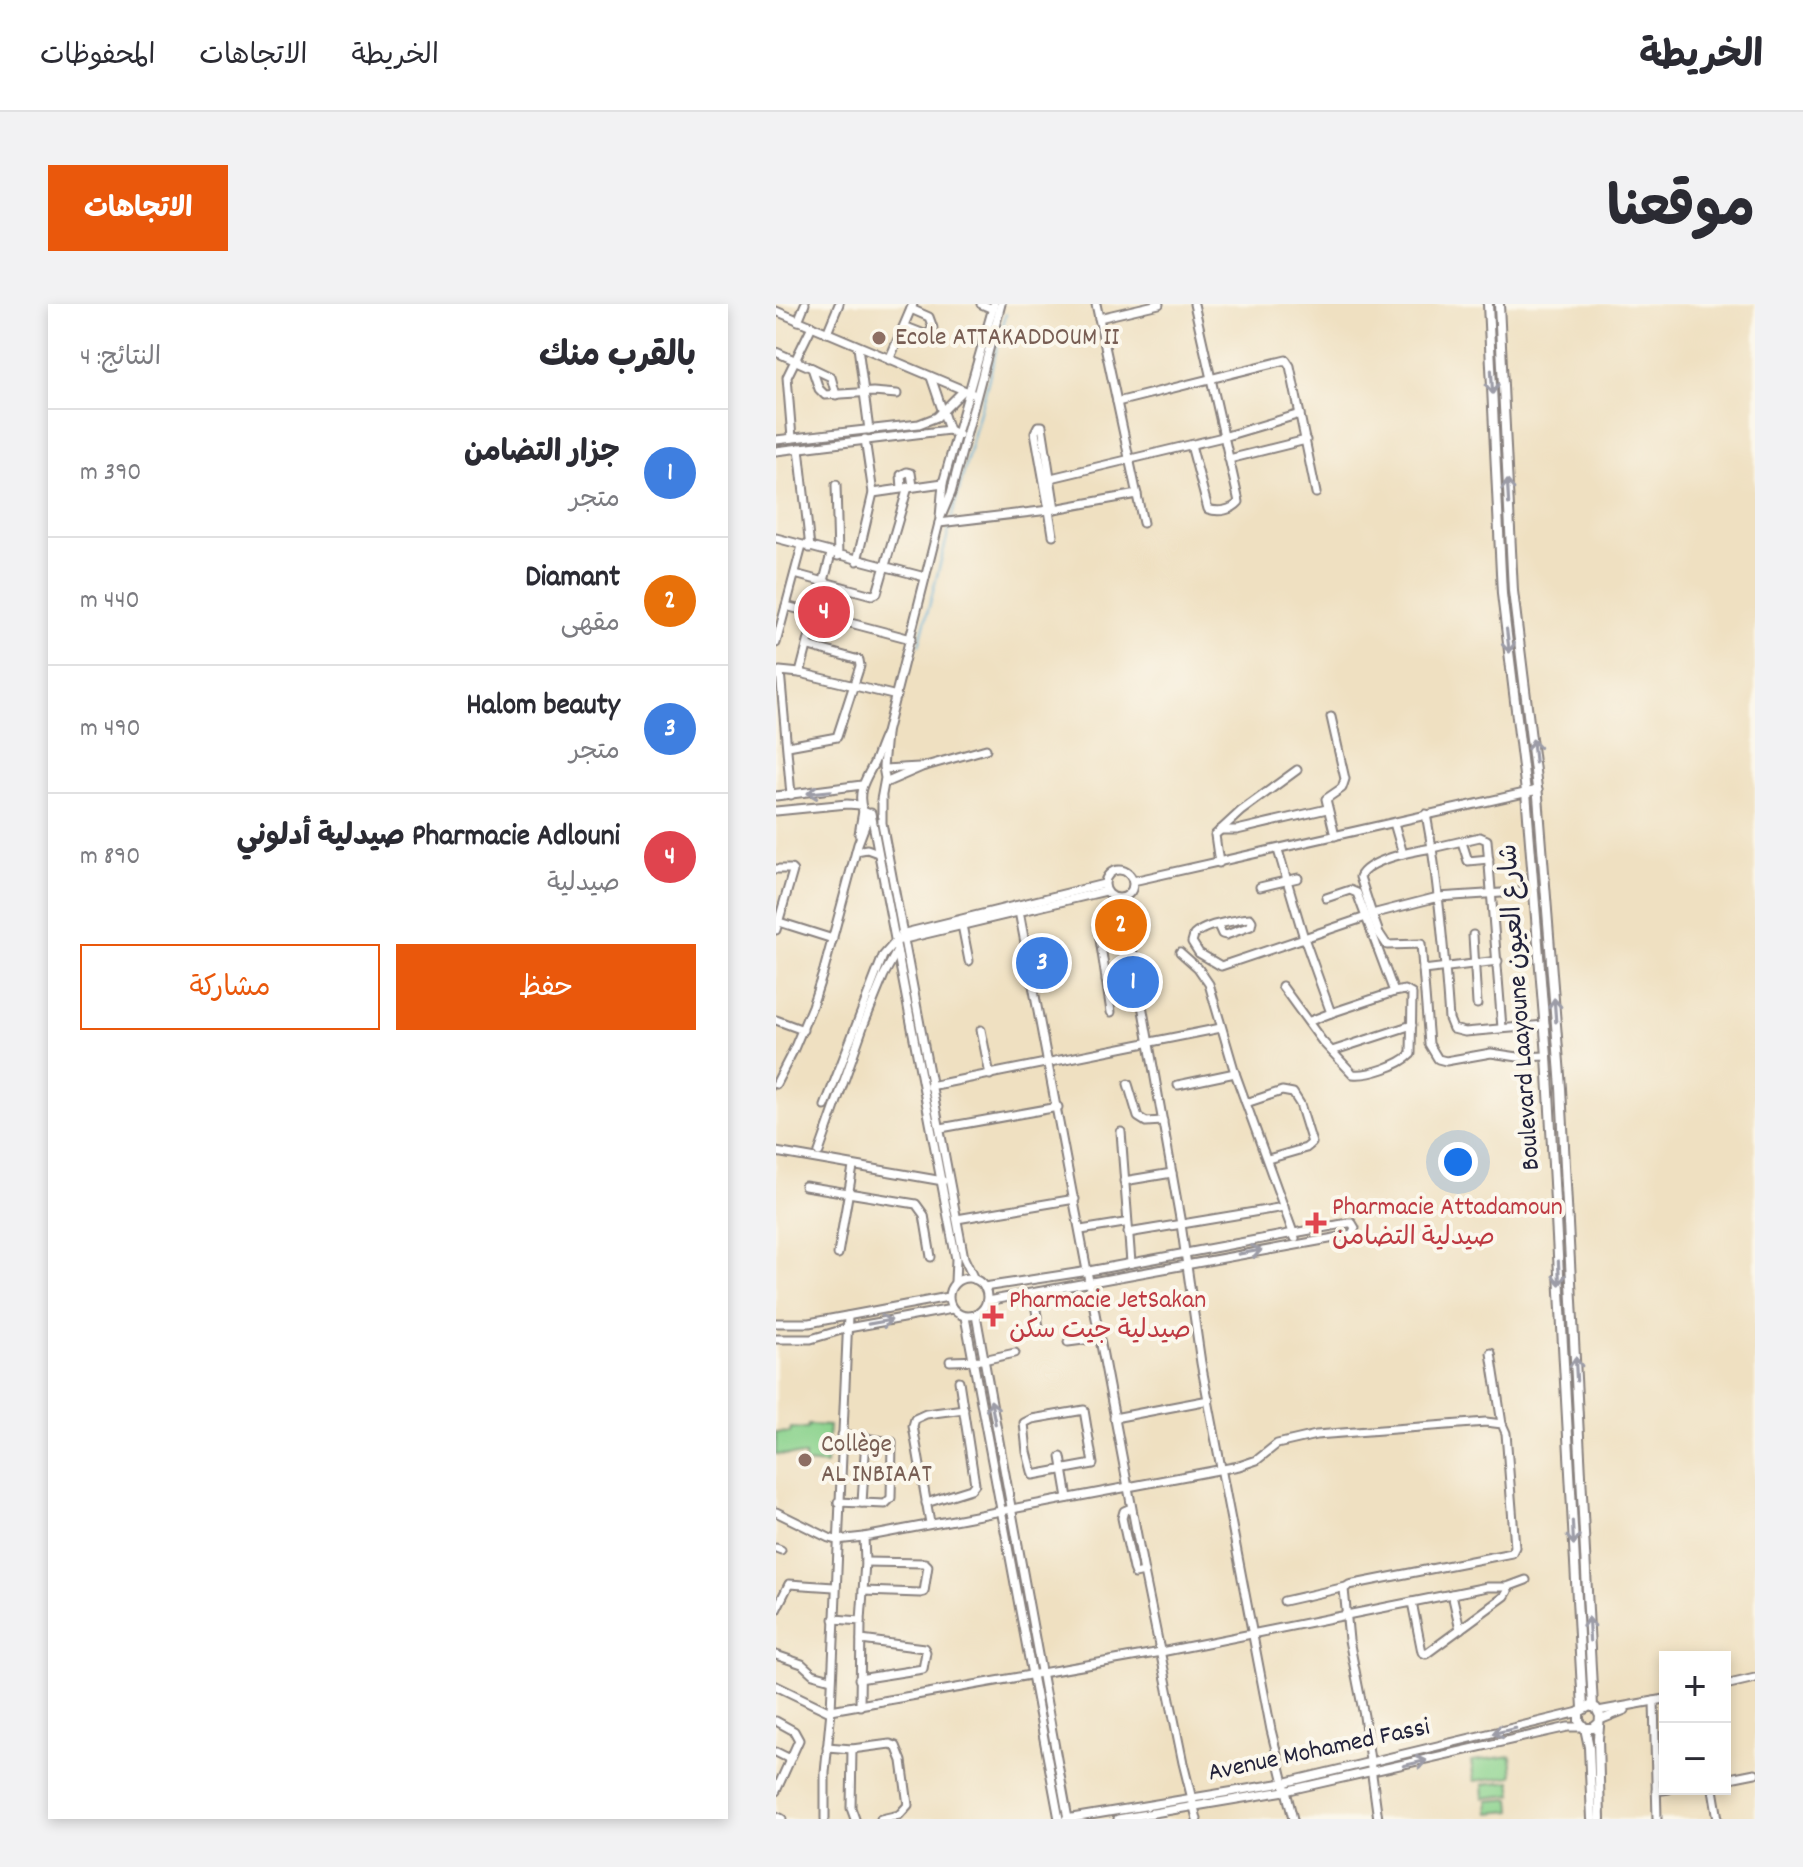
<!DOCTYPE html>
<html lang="ar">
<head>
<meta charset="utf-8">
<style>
  body { margin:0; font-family:Dekko,"Playpen Sans Arabic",sans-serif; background:#f2f2f3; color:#2b2b33; direction:rtl }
  .controls { position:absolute; right:24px; bottom:24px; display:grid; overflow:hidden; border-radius:0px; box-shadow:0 4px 12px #0003 }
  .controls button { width:72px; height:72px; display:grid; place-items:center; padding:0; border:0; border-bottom:2px solid #e1e1e2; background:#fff; color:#2b2b33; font:40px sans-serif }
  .you { position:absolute; left:682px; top:858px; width:28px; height:28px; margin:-20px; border:6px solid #fff; border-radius:50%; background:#1a73e8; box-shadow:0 0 0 12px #1a73e833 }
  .badge { display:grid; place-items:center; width:52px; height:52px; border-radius:50%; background:#ea580c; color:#fff; font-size:26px; font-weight:700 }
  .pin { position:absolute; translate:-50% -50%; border:4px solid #fff; box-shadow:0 2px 8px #0006 }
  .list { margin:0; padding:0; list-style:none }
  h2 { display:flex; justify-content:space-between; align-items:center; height:104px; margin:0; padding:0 32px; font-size:34px }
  h2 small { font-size:26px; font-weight:400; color:#7c7c81 }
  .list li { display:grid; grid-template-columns:52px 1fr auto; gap:24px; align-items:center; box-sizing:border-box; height:128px; padding:0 32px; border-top:2px solid #e1e1e2 }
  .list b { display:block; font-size:30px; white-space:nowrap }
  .list p { margin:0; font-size:26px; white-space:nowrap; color:#7c7c81 }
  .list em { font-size:26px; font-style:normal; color:#7c7c81 }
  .actions { display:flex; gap:16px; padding:24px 32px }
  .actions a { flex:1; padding:18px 0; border:2px solid #ea580c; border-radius:0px; text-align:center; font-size:28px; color:#ea580c }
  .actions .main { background:#ea580c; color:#fff }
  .map { position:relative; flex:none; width:979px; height:1515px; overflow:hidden; direction:ltr; border-radius:0px }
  header { display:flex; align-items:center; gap:48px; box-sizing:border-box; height:112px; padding:0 40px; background:#fff; border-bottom:2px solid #e1e1e2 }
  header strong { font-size:38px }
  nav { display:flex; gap:44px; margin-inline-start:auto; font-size:28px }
  .intro { display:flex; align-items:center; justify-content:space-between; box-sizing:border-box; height:192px; padding:0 48px }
  h1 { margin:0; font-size:56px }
  .button { padding:20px 36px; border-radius:0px; background:#ea580c; color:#fff; font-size:28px; font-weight:700 }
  main { display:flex; gap:48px; padding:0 48px }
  aside { flex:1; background:#fff; border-radius:0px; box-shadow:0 4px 12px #0003 }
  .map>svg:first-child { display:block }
  .green { fill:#8cd38e; stroke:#577a64; stroke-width:2 }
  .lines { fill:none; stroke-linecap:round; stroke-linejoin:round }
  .stream { stroke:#5aacd5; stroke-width:2 }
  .minor-casing { stroke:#88817e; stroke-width:11 }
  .tertiary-casing { stroke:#88817e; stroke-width:12 }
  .minor { stroke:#fff; stroke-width:7 }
  .tertiary { stroke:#fff; stroke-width:8 }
  .oneway { stroke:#9c9ca7 }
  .education-dot { fill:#8d6e63; stroke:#fbf7ec; stroke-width:3 }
  .health-dot { fill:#e0444e; stroke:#fbf7ec; stroke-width:3 }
  .labels { text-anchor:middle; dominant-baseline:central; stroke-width:8; stroke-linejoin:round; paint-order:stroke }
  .education-label { font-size:26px; fill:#785e54; stroke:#fbf7ec; text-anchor:start }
  .street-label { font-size:26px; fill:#22223b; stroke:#fbf7ec }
  .health-label { font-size:26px; fill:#be3a42; stroke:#fbf7ec; text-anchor:start }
</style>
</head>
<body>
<header>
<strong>الخريطة</strong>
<nav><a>الخريطة</a><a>الاتجاهات</a><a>المحفوظات</a></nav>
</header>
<div class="intro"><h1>موقعنا</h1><a class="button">الاتجاهات</a></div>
<main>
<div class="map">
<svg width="979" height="1515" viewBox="0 0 979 1515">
  <rect width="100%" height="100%" fill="#fbf7ec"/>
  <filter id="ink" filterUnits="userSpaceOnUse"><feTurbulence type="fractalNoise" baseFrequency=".0125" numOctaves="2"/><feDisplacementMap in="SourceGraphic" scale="16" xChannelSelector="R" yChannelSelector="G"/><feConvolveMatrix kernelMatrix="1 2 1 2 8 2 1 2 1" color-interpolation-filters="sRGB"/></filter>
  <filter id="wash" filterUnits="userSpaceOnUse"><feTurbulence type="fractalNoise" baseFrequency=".006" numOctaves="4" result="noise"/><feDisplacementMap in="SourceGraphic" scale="32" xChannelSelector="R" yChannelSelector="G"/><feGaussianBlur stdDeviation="1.8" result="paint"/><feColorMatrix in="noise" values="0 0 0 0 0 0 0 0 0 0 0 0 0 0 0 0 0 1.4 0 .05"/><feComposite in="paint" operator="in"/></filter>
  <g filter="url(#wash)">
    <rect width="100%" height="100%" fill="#efe0c1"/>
    <!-- green -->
    <g class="green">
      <polygon points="32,1121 53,1122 50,1161 29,1159 29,1152 0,1150 0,1128 14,1129 15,1124 31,1125"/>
      <polygon points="735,1452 737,1472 698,1477 695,1457"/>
      <polygon points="735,1477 737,1491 708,1494 707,1480"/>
      <polygon points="735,1495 736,1507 713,1509 712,1497"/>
    </g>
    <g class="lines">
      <!-- stream -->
      <g class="stream">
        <polyline points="175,216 230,10"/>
        <polyline points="143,341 174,222"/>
      </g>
    </g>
  </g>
  <g filter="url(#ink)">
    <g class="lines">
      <defs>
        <g id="minor">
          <polyline points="205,0 217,5"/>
          <polyline points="320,0 367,219"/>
          <polyline points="0,7 197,90"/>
          <polyline points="323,14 383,0"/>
          <polyline points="22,17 29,0"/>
          <polyline points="128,22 151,31 157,24 153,13 135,5"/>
          <polyline points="51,29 63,0"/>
          <polyline points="82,43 93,126"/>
          <polyline points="0,48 36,64 43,85 49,91 97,88 121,90"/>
          <polyline points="113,56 137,0"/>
          <polyline points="36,64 55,73 60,91"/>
          <polyline points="155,73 173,126"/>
          <polyline points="341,98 510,56 514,62 540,189"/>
          <polyline points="16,134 11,73 36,22"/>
          <polyline points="0,136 143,120 161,113 187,87"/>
          <path d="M 415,141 L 432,205 C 443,209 456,206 463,198 L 418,0"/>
          <polyline points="23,144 34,244"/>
          <polyline points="0,147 173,126 183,131"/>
          <polyline points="453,155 530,136"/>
          <polyline points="275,174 447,133 524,110"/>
          <polyline points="60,181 62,252"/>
          <polyline points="126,184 125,171 131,168 135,169 137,182"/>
          <polyline points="97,189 167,179"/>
          <polyline points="164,213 167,179 218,0"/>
          <polyline points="163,219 273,206 259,128 262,122 266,122 279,205"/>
          <polyline points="277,231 273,206 361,190"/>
          <polyline points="0,234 149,273"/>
          <polyline points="81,257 97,189 89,135"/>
          <polyline points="19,270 96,291 101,289 132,183"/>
          <polyline points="10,302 135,335"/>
          <polyline points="0,339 26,242"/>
          <polyline points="24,369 55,250"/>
          <polyline points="555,413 569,475 566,484 550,495 559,532"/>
          <polyline points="12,442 61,433 84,362 83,356 33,342"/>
          <polyline points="108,465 143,463"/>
          <polyline points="109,479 146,463 210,445"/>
          <polyline points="15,491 4,367 24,369 121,392"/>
          <polyline points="0,492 86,481"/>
          <polyline points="106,494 106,519 188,954 198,975"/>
          <polyline points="105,496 109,474 107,463 110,430"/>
          <polyline points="0,507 71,500 85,501"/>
          <polyline points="95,509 180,955 179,978"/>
          <path d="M 94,510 L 87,507 C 80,487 90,475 98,459 C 102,449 105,439 110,429 L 164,215 L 175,189 L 225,0"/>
          <polyline points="650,510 656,544 704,533 711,536 726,724"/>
          <polyline points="618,519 627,550"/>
          <polyline points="444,526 461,526 551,505"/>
          <polyline points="83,530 87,507"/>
          <polyline points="686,538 692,557 713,555"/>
          <polyline points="502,546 528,634 590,613"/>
          <polyline points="80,547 91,545 102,549"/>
          <polyline points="443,559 439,531 465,507 521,466"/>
          <polyline points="0,565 15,565 17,567 0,626"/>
          <circle cx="343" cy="580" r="14"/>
          <polyline points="357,577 762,486"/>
          <polyline points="484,583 522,574"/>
          <path d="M 757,587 L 662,593 L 596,610 L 584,573 C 591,556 637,547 656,544 C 664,601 669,658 673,715 L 677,725 L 689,728 L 769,721"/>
          <polyline points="347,594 405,920 425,1059 495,1426 517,1515"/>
          <polyline points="242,602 368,1268 359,1270 357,1265 346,1214 348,1207 355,1204"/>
          <polyline points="596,610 603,629 611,641 645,640 653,740 662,755 670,757 715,749 742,753 771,752"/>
          <polyline points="0,617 57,635"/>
          <polyline points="186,621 193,657"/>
          <path d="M 442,621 L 446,630 L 450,631 L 475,622 L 476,617 L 474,614 L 465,615 C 450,619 430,620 418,631 L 416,638 L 423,649 L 445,662 L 528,634 L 555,709 L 534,717"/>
          <polyline points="322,622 335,708"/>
          <polyline points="125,630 328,580"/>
          <polyline points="697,631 701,700"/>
          <polyline points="404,648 422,664 433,680 459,769 519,934"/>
          <polyline points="647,666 722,657"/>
          <polyline points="330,677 359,670"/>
          <path d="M 506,682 L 546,737 L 577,770 C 593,772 624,761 635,750 L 636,690 L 629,686 L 618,688 L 581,589 L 574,586 L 550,594"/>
          <polyline points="555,709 618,688"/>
          <polyline points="0,716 27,726"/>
          <polyline points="205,726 214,771"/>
          <polyline points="556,747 636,721"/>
          <polyline points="0,780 18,745 36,702 48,666 82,540 93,511"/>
          <polyline points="352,780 362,813 370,818 387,817"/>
          <polyline points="402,781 459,769"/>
          <polyline points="154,782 445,724"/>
          <polyline points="470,799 506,787 517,789 524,800 536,839 530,844 492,855"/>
          <polyline points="49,802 107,652 120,637 330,587"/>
          <polyline points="165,824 282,803"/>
          <polyline points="345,828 355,959"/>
          <polyline points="0,848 167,877"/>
          <polyline points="43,848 88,720 108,671 121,647"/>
          <polyline points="348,877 396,869"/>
          <polyline points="29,882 140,900 148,911 155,953"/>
          <polyline points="181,915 299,895"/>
          <polyline points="305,926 348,919"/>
          <polyline points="352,929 508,903"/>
          <polyline points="62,950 77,863"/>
          <circle cx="192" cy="993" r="19"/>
          <polyline points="208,983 313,967 572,919 576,919 579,924 576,930 564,933 211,997"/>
          <polyline points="257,989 263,1023"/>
          <polyline points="200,1011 292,1515"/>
          <polyline points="189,1013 283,1515"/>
          <polyline points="0,1019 33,1019 172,993"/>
          <polyline points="0,1035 35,1035 72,1024 176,1005"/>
          <polyline points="292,1038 323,1034"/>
          <polyline points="715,1049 726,1120"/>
          <polyline points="174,1057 207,1056 239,1049"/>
          <polygon points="308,1106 317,1160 257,1171 251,1148 248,1119 256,1115"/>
          <polyline points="338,1114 433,1096"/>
          <polyline points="285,1153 292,1194"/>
          <polyline points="62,1198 109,1200 115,1194 116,1138 66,1131"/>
          <polyline points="86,1199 90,1133"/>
          <polyline points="150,1199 195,1185 199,1180 183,1077"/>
          <polyline points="0,1208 53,1234 60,1236 88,1233 463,1162 481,1156 501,1140 540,1131 710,1118 726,1120 730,1129 739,1243 736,1249 573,1281 568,1285 573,1336 588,1412 602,1515"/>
          <polyline points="154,1219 137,1122 139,1115 150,1110 188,1105"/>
          <polyline points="0,1244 5,1246"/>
          <polyline points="368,1268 407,1459 421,1515"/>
          <polyline points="87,1287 144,1289 148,1288 152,1262 149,1259 89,1258"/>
          <polyline points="676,1290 684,1325"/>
          <polyline points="508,1297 570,1283"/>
          <polyline points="636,1298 646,1348 650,1350 729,1292 732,1287 731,1283"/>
          <polyline points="0,1306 13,1280 58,1283"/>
          <polyline points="58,1315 85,1317 84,1402"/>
          <polyline points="85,1317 89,1258 88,1233"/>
          <polyline points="0,1351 26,1360 37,1370 55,1375"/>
          <polyline points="83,1375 147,1365 150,1348 148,1344 85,1336"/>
          <polyline points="949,1381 979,1374"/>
          <polyline points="0,1382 54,1408"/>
          <polyline points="878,1397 881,1515"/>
          <polyline points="55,1406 385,1348 711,1283 731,1283 750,1276"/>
          <polyline points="822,1407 889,1395"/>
          <polyline points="824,1416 849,1406"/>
          <polyline points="0,1417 18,1427 23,1436 0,1487"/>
          <polyline points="51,1443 76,1445 114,1440 120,1442 126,1457 132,1501 123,1511 105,1515"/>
          <polyline points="76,1445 75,1504 79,1515"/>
          <polyline points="0,1448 14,1455"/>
          <polyline points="949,1475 979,1469"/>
          <polyline points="937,1485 942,1515"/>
          <polyline points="880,1487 893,1485"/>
          <polyline points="0,1512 6,1515"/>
          <polyline points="49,1515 49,1469 55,1406 72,1012"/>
          <polyline points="290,1515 507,1479 803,1408"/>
          <polyline points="342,1515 509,1487 792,1423 806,1423"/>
        </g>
        <g id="tertiary">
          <polyline points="712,0 726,290 750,488 771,752 807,1404"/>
          <polyline points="723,0 737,287 762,492 785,784 817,1403"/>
          <polyline points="823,1419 817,1424 809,1424 803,1417 803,1408 814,1402 820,1404 824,1412 822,1434 824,1515"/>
          <polyline points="809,1424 813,1443 816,1515"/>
        </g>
      </defs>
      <!-- minor casing -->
      <use href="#minor" class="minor-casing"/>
      <!-- tertiary casing -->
      <use href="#tertiary" class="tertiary-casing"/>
      <!-- minor -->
      <use href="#minor" class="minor"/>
      <!-- tertiary -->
      <use href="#tertiary" class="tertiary"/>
    </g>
    <!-- one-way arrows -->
    <defs><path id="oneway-shaft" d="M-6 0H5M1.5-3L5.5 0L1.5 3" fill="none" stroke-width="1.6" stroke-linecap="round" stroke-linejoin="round" transform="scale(2)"/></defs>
    <g class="oneway">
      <use href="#oneway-shaft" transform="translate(716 78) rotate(87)"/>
      <use href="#oneway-shaft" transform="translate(732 188) rotate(-93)"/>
      <use href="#oneway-shaft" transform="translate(732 337) rotate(83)"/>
      <use href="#oneway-shaft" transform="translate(758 447) rotate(-96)"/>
      <use href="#oneway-shaft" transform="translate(43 488) rotate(174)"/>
      <use href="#oneway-shaft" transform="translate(779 706) rotate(-94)"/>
      <use href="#oneway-shaft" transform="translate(474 948) rotate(-10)"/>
      <use href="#oneway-shaft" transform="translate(783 969) rotate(87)"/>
      <use href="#oneway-shaft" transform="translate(104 1018) rotate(-10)"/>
      <use href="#oneway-shaft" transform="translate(800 1065) rotate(-93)"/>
      <use href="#oneway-shaft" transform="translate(217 1108) rotate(-101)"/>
      <use href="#oneway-shaft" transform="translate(797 1229) rotate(87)"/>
      <use href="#oneway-shaft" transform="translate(813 1325) rotate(-93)"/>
      <use href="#oneway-shaft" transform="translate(728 1427) rotate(167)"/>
      <use href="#oneway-shaft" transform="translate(639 1459) rotate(-13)"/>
    </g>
  </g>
  <!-- markers -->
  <g class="education-dot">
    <circle cx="103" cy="34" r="8"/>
    <circle cx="29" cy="1156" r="8"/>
  </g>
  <g class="health-dot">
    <path d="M536 907h8v8h8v8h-8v8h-8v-8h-8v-8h8z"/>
    <path d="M213 1000h8v8h8v8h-8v8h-8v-8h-8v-8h8z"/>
  </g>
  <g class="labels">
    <!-- education labels -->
    <g class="education-label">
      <text x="119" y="34">Ecole ATTAKADDOUM II</text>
      <text x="45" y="1141">Collège<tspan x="45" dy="30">AL INBIAAT</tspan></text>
    </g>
    <!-- street labels -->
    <g class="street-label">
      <text transform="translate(745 703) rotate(-94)">Boulevard Laayoune شارع العيون</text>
      <text transform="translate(543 1447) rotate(-12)">Avenue Mohamed Fassi</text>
    </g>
    <!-- health labels -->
    <g class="health-label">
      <text x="556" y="904">Pharmacie Attadamoun<tspan x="556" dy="30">صيدلية التضامن</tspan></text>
      <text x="233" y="997">Pharmacie JetSakan<tspan x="233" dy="30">صيدلية جيت سكن</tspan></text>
    </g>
  </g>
</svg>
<div class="controls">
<button>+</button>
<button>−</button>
</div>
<div class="you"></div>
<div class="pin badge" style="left:357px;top:678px;background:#3f7fe0">1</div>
<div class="pin badge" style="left:345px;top:621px;background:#e8710a">2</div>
<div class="pin badge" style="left:266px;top:659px;background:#3f7fe0">3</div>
<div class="pin badge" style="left:48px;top:308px;background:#e0444e">4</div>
</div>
<aside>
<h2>بالقرب منك<small>النتائج: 4</small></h2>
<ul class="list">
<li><span class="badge" style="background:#3f7fe0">1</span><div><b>جزار التضامن</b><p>متجر</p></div><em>390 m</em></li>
<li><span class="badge" style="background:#e8710a">2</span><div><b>Diamant</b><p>مقهى</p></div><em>440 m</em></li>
<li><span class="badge" style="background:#3f7fe0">3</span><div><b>Halom beauty</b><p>متجر</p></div><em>490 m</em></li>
<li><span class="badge" style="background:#e0444e">4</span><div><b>Pharmacie Adlouni صيدلية أدلوني</b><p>صيدلية</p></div><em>890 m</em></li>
</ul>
<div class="actions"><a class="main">حفظ</a><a>مشاركة</a></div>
</aside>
</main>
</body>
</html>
